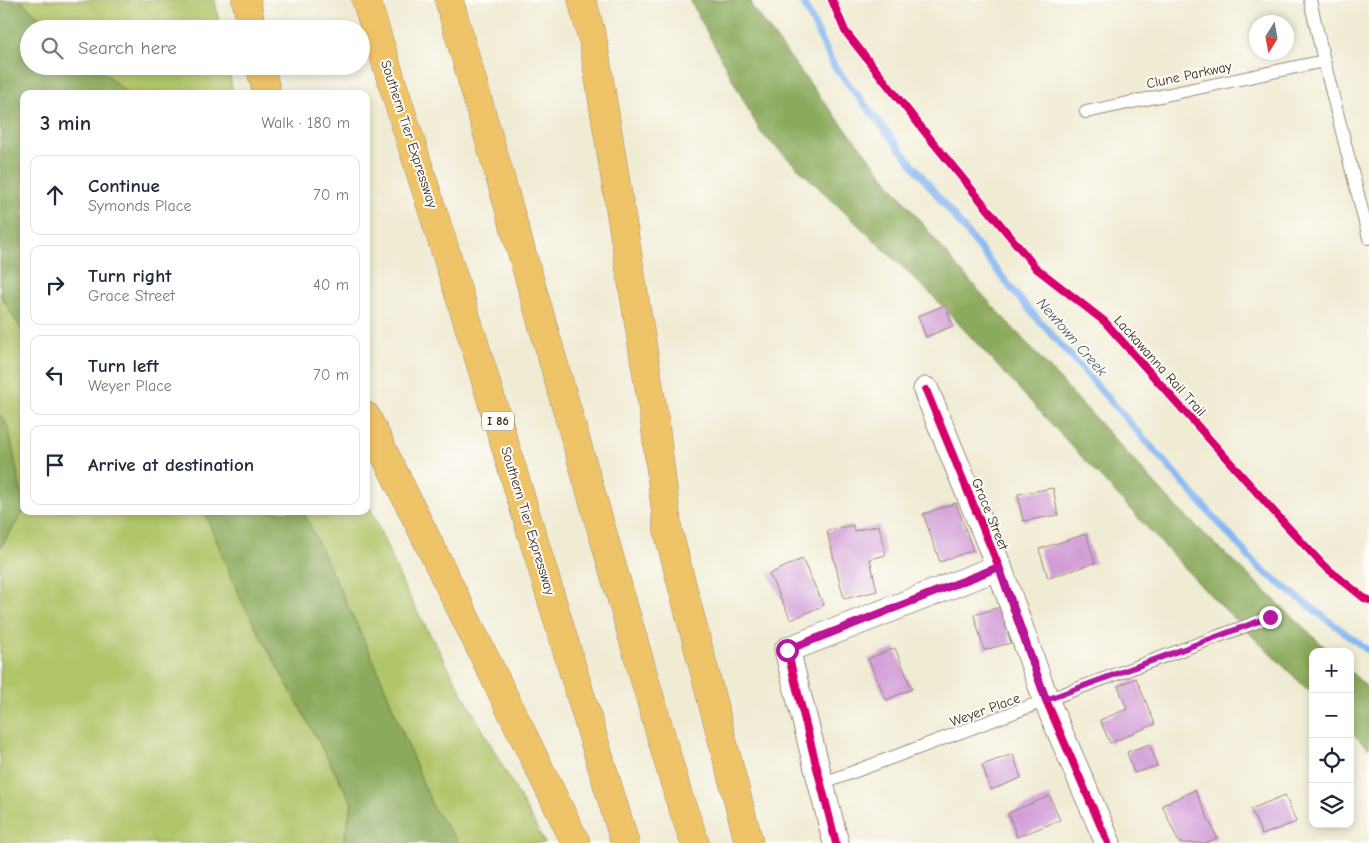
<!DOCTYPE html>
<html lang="en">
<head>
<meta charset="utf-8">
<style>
  body { margin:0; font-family:"Comic Neue",sans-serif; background:#f2f2f3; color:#1f2937 }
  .controls { position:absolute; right:15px; bottom:15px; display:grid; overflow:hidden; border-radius:10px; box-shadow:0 2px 8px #0003 }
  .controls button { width:45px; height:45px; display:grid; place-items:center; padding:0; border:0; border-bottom:1px solid #e0e1e3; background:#fff; color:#1f2937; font:25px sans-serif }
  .compass { position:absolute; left:1249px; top:15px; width:45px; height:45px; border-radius:50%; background:#fff; box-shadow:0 2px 8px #0003; rotate:191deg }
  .stop { position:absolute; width:15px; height:15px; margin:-11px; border:4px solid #b5179e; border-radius:50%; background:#fff }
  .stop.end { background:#b5179e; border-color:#fff; box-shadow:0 1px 5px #0008 }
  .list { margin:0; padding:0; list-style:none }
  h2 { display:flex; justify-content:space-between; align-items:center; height:65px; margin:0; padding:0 20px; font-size:21px }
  h2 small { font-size:16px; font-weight:400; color:#747a83 }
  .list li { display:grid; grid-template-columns:32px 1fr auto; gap:15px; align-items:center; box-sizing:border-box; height:80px; margin:0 10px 10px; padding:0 10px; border:1px solid #e0e1e3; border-radius:10px }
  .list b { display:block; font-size:19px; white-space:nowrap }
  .list p { margin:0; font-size:16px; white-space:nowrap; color:#747a83 }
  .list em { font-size:16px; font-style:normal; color:#747a83 }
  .icon { flex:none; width:28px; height:28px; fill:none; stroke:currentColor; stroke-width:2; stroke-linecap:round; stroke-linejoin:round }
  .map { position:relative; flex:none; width:1369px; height:843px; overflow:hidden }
  .search { position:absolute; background:#fff; box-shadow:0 2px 8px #0003; left:20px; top:20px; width:350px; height:55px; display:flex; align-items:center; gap:12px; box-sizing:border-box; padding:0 18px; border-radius:28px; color:#747a83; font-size:19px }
  .panel { position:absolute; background:#fff; box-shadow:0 2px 8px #0003; left:20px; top:90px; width:350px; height:425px; border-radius:10px }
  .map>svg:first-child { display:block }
  .green { fill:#b1c569; stroke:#767844 }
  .forest { fill:#8caa5d; stroke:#646a3e }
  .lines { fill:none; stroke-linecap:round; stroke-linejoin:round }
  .stream { stroke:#86b7f2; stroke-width:7 }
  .building { fill:#d29cd7 }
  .service-casing { stroke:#968a78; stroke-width:14 }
  .minor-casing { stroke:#968a78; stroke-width:27 }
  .motorway-casing { stroke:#968a78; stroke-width:29 }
  .service { stroke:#fff; stroke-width:12 }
  .minor { stroke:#fff; stroke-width:25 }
  .motorway { stroke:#efc469; stroke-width:28 }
  .cycleway-casing { stroke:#fdfcf7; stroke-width:11 }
  .cycleway { stroke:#d6006c; stroke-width:8 }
  .route { stroke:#b5179e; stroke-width:6 }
  .labels { text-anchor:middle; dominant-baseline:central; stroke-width:4; stroke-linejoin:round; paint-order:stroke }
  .shield { fill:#fdfcf7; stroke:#75695f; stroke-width:1 }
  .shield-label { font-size:12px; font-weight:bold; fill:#3b2a1e }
  .street-label { font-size:14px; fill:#3b2a1e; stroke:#fdfcf7 }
  .water-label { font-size:15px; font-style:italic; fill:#555b68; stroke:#fdfcf7 }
</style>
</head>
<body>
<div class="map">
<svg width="1369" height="843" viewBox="0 0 1369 843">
  <rect width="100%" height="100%" fill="#fdfcf7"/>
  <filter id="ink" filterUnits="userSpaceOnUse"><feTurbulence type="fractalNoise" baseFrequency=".02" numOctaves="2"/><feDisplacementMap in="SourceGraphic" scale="10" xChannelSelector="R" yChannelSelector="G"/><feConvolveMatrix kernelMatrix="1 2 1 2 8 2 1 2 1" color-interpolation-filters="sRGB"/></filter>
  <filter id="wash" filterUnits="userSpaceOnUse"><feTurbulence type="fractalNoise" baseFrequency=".0096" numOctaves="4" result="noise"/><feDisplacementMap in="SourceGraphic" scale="20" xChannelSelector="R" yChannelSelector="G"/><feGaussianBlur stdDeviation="1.12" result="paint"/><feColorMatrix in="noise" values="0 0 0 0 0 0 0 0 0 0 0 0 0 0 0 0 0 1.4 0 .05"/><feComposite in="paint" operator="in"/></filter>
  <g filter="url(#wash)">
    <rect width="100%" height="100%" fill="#f0ebd3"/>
    <!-- green -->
    <g class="green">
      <polygon points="20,0 215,0 220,29 53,29"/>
      <polygon points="97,66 228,66 233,94 128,94"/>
      <polygon points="0,294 24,334 24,508 9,429 0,414"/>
      <polygon points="366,498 405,589 545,843 459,843 433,808 376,666 303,511 366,511"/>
      <polygon points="24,511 204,511 241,600 352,803 343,843 0,843 0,548"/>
    </g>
    <!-- forest -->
    <g class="forest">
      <polygon points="0,0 20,0 53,29 29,29 29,66 97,66 128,94 24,94 24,334 0,294"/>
      <polygon points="690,0 751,0 752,7 824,102 959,269 1178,509 1330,652 1313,652 1313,695 1204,589 932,295 761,133"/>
      <polygon points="0,414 9,429 24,511 0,548"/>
      <polygon points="204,511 303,511 376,666 433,808 459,843 343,843 352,803 241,600"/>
      <polygon points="1350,671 1369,689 1369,749 1350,731"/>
    </g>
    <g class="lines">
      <!-- stream -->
      <polyline class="stream" points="802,0 834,66 1020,299 1258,567 1369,651"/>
    </g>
    <g id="blocks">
      <!-- building -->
      <g class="building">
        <polygon points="945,305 953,326 926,337 918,316"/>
        <polygon points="1053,488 1058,515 1023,521 1018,494"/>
        <polygon points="956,503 973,550 940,562 923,514"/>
        <polygon points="853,525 854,531 879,525 886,555 870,559 877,591 844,599 827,531"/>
        <polygon points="1086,534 1095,563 1048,578 1039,549"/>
        <polygon points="802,559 824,605 791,620 769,574"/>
        <polygon points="1000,607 1011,643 984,650 974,615"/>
        <polygon points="895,648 912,689 886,700 868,659"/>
        <polygon points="1136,678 1155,724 1110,743 1100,720 1127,709 1118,686"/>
        <polygon points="1150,744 1157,766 1134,773 1127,752"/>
        <polygon points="1013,754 1021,778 991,790 982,765"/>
        <polygon points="1195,790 1217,838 1205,843 1179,843 1162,805"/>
        <polygon points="1285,795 1296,822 1262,835 1251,809"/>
        <polygon points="1050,796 1060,820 1017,837 1008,813"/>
      </g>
    </g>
  </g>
  <g filter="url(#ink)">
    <use href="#blocks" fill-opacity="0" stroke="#968a78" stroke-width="1"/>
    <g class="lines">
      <defs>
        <g id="service">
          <polyline points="1324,61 1369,238"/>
          <polyline points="1086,112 1324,61 1310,0"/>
          <polyline points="821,784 1270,617"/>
        </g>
        <g id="minor">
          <polyline points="926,390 999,567 1046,700 1108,843"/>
          <polyline points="836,843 787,650 999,567"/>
        </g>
        <g id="motorway">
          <polyline points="246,0 252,29"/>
          <polyline points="366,0 473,339 625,843"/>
          <polyline points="449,0 678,795 695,843"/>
          <polyline points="582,0 593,41 655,424 668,531 749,843"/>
          <polyline points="260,66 267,94"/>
          <polyline points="366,416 576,843"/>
        </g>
      </defs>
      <!-- service casing -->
      <use href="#service" class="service-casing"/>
      <!-- minor casing -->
      <use href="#minor" class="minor-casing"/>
      <!-- motorway casing -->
      <use href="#motorway" class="motorway-casing"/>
      <!-- service -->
      <use href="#service" class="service"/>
      <!-- minor -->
      <use href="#minor" class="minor"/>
      <!-- motorway -->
      <use href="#motorway" class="motorway"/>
      <defs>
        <g id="cycleway">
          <polyline points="832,0 845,31 932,141 1036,268 1104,321 1285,524 1323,565 1364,598 1369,600"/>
          <polyline points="926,390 999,567 1046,700 1108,843"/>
          <polyline points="836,843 787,650 999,567"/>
        </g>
      </defs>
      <!-- cycleway casing -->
      <use href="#cycleway" class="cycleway-casing"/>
      <!-- cycleway -->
      <use href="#cycleway" class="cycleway"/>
    </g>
  </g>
  <g class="lines" filter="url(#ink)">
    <!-- route -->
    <polyline class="route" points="787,650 999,567 1046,700 1270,617"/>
  </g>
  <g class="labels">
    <!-- shield labels -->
    <rect class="shield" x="482" y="411.5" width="32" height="19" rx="4"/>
    <g class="shield-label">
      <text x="498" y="421">I 86</text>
    </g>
    <!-- street labels -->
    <g class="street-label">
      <text transform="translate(1189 75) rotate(-12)">Clune Parkway</text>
      <text transform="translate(409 134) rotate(72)">Southern Tier Expressway</text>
      <text transform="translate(1160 366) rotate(48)">Lackawanna Rail Trail</text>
      <text transform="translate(990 514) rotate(68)">Grace Street</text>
      <text transform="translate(528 521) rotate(73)">Southern Tier Expressway</text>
      <text transform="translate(985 710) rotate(-20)">Weyer Place</text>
    </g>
    <!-- water labels -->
    <g class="water-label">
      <text transform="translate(1072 337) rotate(49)">Newtown Creek</text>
    </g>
  </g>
</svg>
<div class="controls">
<button>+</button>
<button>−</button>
<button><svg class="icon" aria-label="locate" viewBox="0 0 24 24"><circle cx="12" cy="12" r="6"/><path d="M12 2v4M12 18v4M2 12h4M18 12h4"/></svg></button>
<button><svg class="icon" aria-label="layers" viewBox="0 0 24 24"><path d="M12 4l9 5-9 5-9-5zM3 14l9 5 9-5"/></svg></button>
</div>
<svg class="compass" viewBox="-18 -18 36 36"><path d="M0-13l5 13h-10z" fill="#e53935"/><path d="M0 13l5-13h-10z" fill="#747a83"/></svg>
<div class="stop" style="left:787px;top:650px"></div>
<div class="stop end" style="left:1270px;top:617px"></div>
<div class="search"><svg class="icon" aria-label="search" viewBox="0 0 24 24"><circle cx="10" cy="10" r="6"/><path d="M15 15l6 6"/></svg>Search here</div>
<section class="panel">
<h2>3 min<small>Walk · 180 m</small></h2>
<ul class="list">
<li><svg class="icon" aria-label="ahead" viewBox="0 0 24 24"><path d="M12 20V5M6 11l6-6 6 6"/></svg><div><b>Continue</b><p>Symonds Place</p></div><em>70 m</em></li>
<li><svg class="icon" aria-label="right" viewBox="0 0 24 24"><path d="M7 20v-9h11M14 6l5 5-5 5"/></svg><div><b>Turn right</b><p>Grace Street</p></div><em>40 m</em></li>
<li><svg class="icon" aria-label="left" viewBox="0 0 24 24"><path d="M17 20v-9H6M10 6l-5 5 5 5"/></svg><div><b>Turn left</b><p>Weyer Place</p></div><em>70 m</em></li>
<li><svg class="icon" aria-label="arrive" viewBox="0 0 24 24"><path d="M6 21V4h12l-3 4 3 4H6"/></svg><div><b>Arrive at destination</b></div></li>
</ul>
</section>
</div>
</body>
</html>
